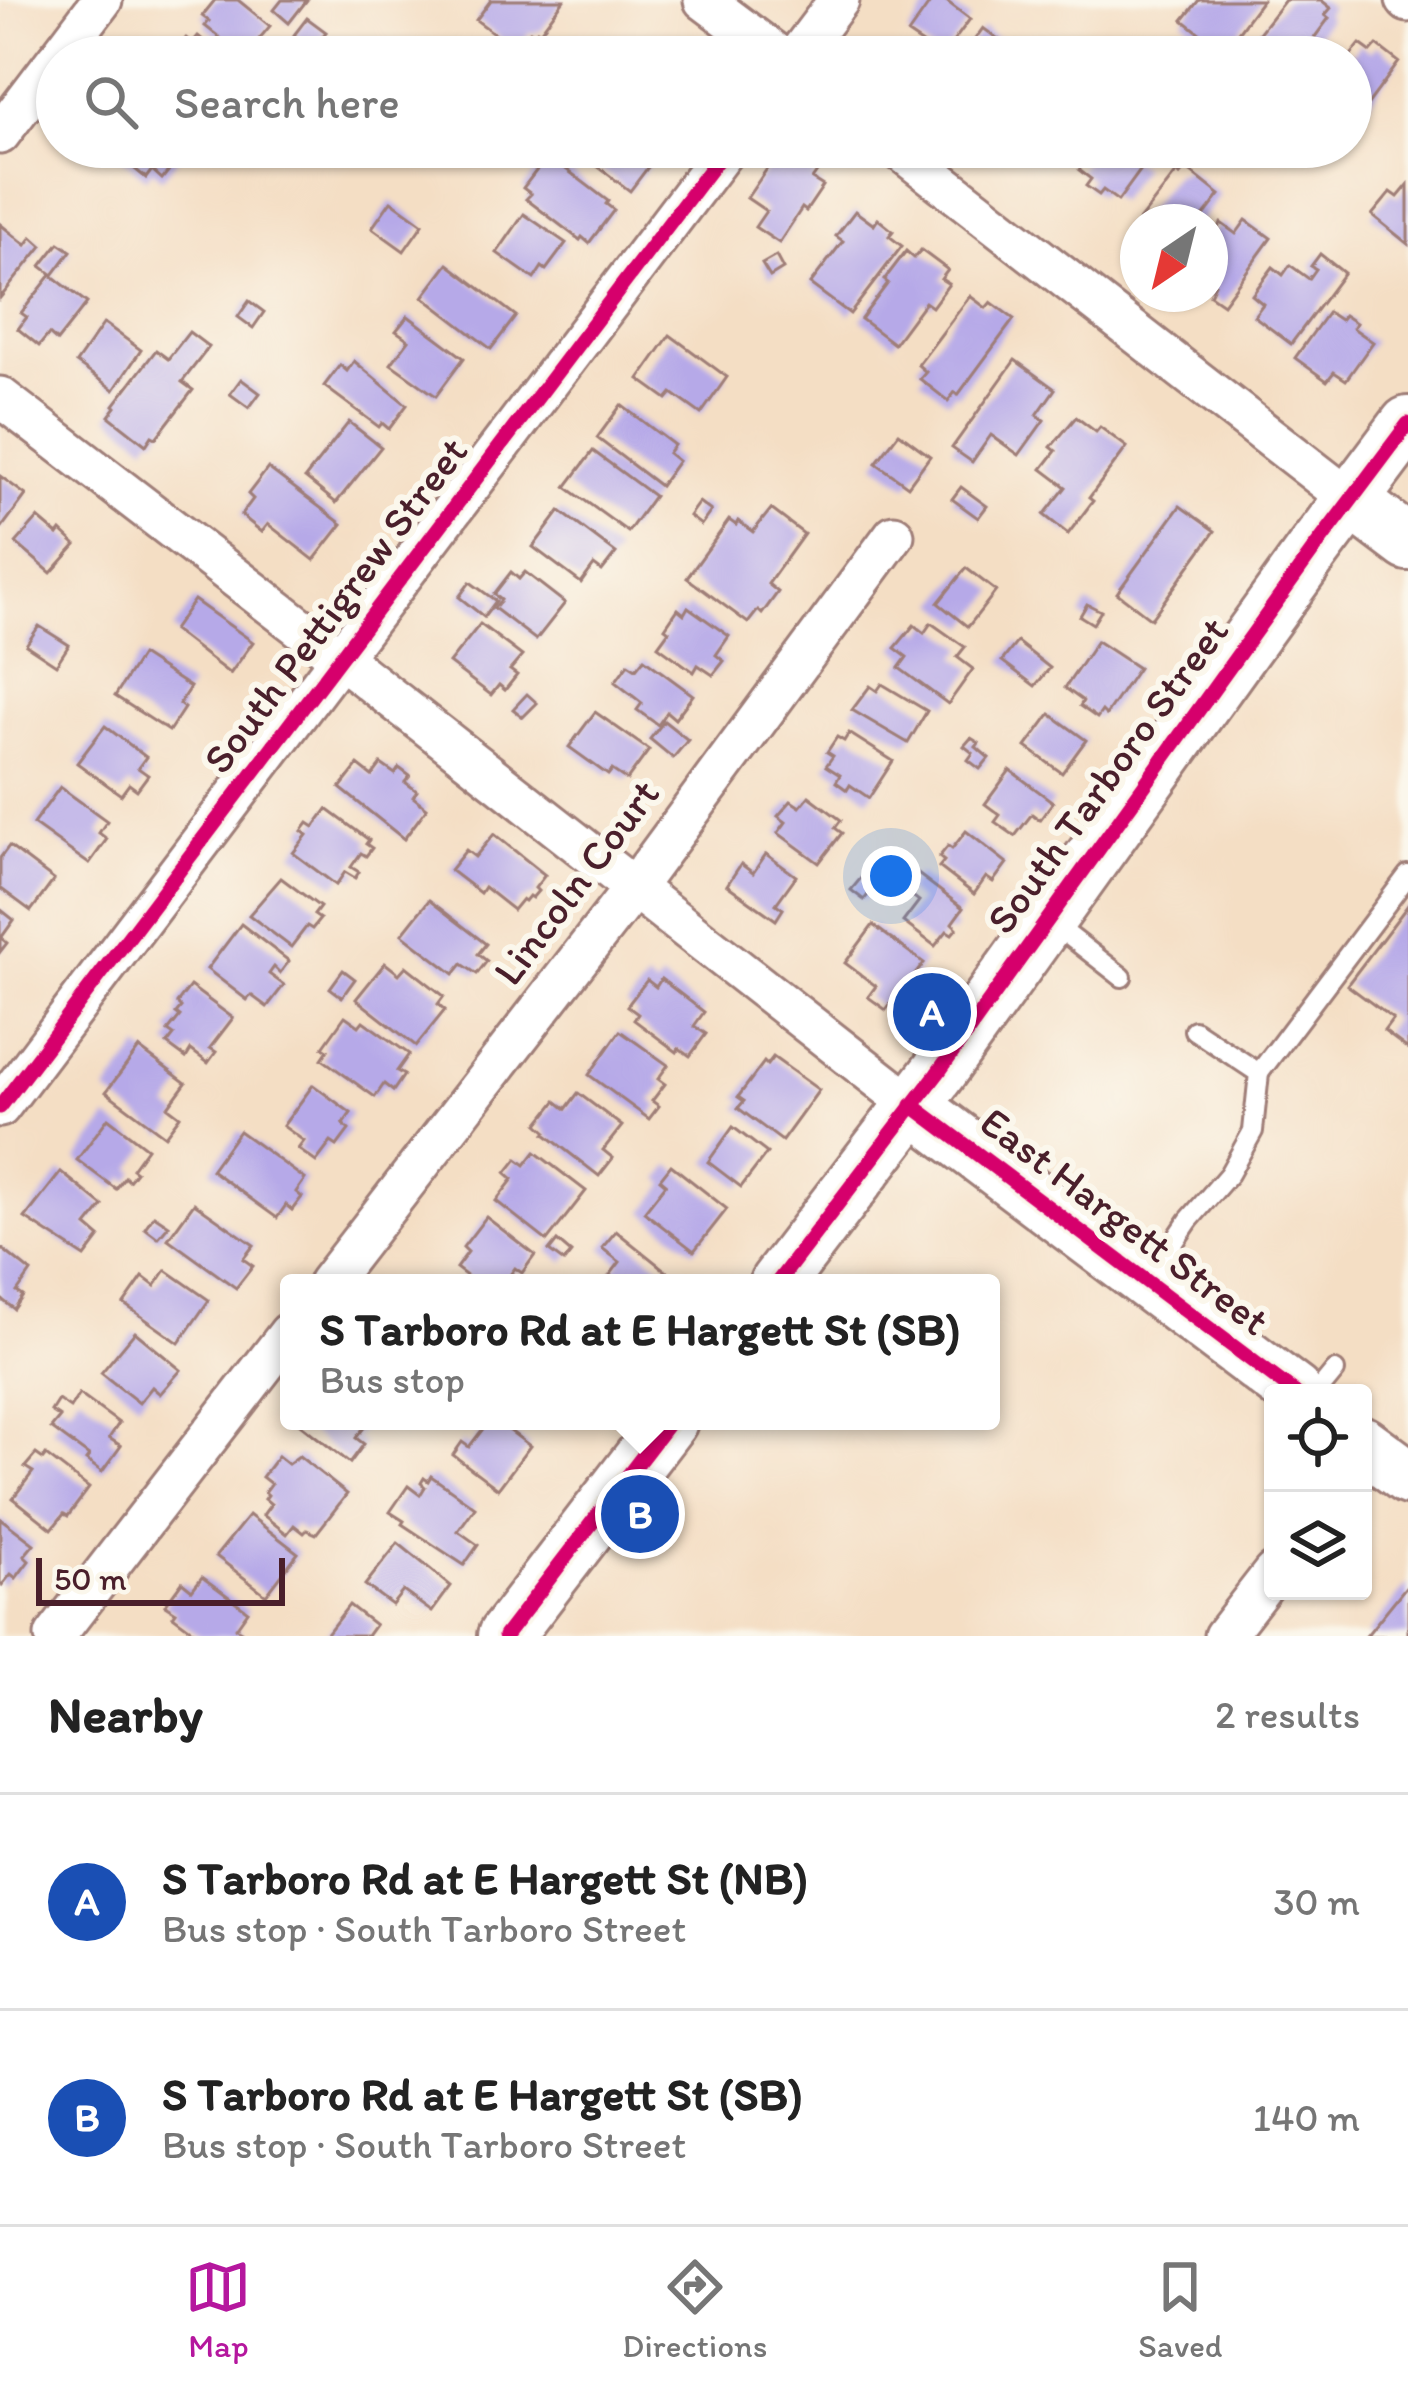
<!DOCTYPE html>
<html lang="en">
<head>
<meta charset="utf-8">
<style>
  body { margin:0; font-family:Itim,sans-serif; background:#f2f2f2; color:#222 }
  .controls { position:absolute; right:36px; bottom:36px; display:grid; overflow:hidden; border-radius:12px; box-shadow:0 3px 9px #0004 }
  .controls button { width:108px; height:108px; display:grid; place-items:center; padding:0; border:0; border-bottom:3px solid #e0e0e0; background:#fff; color:#222; font:60px sans-serif }
  .compass { position:absolute; left:1120px; top:204px; width:108px; height:108px; border-radius:50%; background:#fff; box-shadow:0 3px 9px #0004; rotate:215deg }
  .scale { position:absolute; left:36px; bottom:30px; width:249px; box-sizing:border-box; padding-left:12px; border:6px solid #4a1f2b; border-top:0; font-size:33px; line-height:42px; white-space:nowrap; color:#4a1f2b; -webkit-text-stroke:9px #fbf7ec; paint-order:stroke }
  .you { position:absolute; left:891px; top:876px; width:42px; height:42px; margin:-30px; border:9px solid #fff; border-radius:50%; background:#1a73e8; box-shadow:0 0 0 18px #1a73e833 }
  .badge { display:grid; place-items:center; width:78px; height:78px; border-radius:50%; background:#b5179e; color:#fff; font-size:39px; font-weight:700 }
  .pin { position:absolute; translate:-50% -50%; border:6px solid #fff; box-shadow:0 3px 12px #0006 }
  .popup { position:absolute; left:280px; top:1274px; width:720px; height:156px; box-sizing:border-box; display:grid; place-content:center; border-radius:12px; background:#fff; filter:drop-shadow(0 3px 9px #0005); font-size:39px; white-space:nowrap; color:#767676 }
  .popup b { font-size:45px; color:#222 }
  .popup::after { content:''; position:absolute; left:50%; top:100%; margin-left:-24px; border:24px solid transparent; border-top-color:#fff }
  .list { margin:0; padding:0; list-style:none }
  h2 { display:flex; justify-content:space-between; align-items:center; height:156px; margin:0; padding:0 48px; font-size:51px }
  h2 small { font-size:39px; font-weight:400; color:#767676 }
  .list li { display:grid; grid-template-columns:78px 1fr auto; gap:36px; align-items:center; box-sizing:border-box; height:216px; padding:0 48px; border-top:3px solid #e0e0e0 }
  .list b { display:block; font-size:45px; white-space:nowrap }
  .list p { margin:0; font-size:39px; white-space:nowrap; color:#767676 }
  .list em { font-size:39px; font-style:normal; color:#767676 }
  .icon { flex:none; width:66px; height:66px; fill:none; stroke:currentColor; stroke-width:2; stroke-linecap:round; stroke-linejoin:round }
  .map { position:relative; flex:none; width:1408px; height:1636px; overflow:hidden }
  .search { position:absolute; background:#fff; box-shadow:0 3px 9px #0004; left:36px; right:36px; top:36px; height:132px; display:flex; align-items:center; gap:30px; box-sizing:border-box; padding:0 42px; border-radius:66px; color:#767676; font-size:45px }
  .sheet { height:588px; background:#fff }
  nav { display:flex; justify-content:space-around; align-items:center; box-sizing:border-box; height:168px; border-top:3px solid #e0e0e0; background:#fff; font-size:33px; color:#767676 }
  nav a { display:grid; justify-items:center; gap:6px }
  nav .on { color:#b5179e }
  .map>svg:first-child { display:block }
  .building { fill:#b6a9e8 }
  .lines { fill:none; stroke-linecap:round; stroke-linejoin:round }
  .lane-casing { stroke:#9f7e78; stroke-width:24 }
  .street-casing { stroke:#9f7e78; stroke-width:45 }
  .secondary-casing { stroke:#9f7e78; stroke-width:60 }
  .lane { stroke:#fff; stroke-width:18 }
  .street { stroke:#fff; stroke-width:39 }
  .secondary { stroke:#fff; stroke-width:54 }
  .cycleway-casing { stroke:#fbf7ec; stroke-width:22 }
  .cycleway { stroke:#d6006c; stroke-width:15 }
  .labels { text-anchor:middle; dominant-baseline:central; stroke-width:12; stroke-linejoin:round; paint-order:stroke }
  .street-label { font-size:42px; fill:#4a1f2b; stroke:#fbf7ec }
</style>
</head>
<body>
<div class="map">
<svg width="1408" height="1636" viewBox="0 0 1408 1636">
  <rect width="100%" height="100%" fill="#fbf7ec"/>
  <filter id="ink" filterUnits="userSpaceOnUse"><feTurbulence type="fractalNoise" baseFrequency=".00833" numOctaves="2"/><feDisplacementMap in="SourceGraphic" scale="24" xChannelSelector="R" yChannelSelector="G"/><feConvolveMatrix kernelMatrix="1 2 1 2 8 2 1 2 1" color-interpolation-filters="sRGB"/></filter>
  <filter id="wash" filterUnits="userSpaceOnUse"><feTurbulence type="fractalNoise" baseFrequency=".004" numOctaves="4" result="noise"/><feDisplacementMap in="SourceGraphic" scale="48" xChannelSelector="R" yChannelSelector="G"/><feGaussianBlur stdDeviation="2.7" result="paint"/><feColorMatrix in="noise" values="0 0 0 0 0 0 0 0 0 0 0 0 0 0 0 0 0 1.4 0 .05"/><feComposite in="paint" operator="in"/></filter>
  <g filter="url(#wash)">
    <rect width="100%" height="100%" fill="#f4dec4"/>
    <g id="blocks">
      <!-- building -->
      <g class="building">
        <polygon points="215,0 238,0 270,26 244,57 205,26 209,21 202,16"/>
        <polygon points="282,0 307,0 289,23 274,10"/>
        <polygon points="491,0 564,0 540,32 537,30 534,34 530,31 518,47 509,40 507,43 476,20"/>
        <polygon points="932,0 945,0 970,19 942,57 908,34"/>
        <polygon points="1199,0 1262,0 1224,51 1218,46 1215,51 1203,42 1206,38 1183,20"/>
        <polygon points="1285,0 1321,0 1331,8 1325,15 1329,18 1300,57 1240,57"/>
        <polygon points="307,18 326,32 313,49 294,35"/>
        <polygon points="983,28 1012,49 1017,41 1035,54 1033,57 962,57"/>
        <polygon points="198,36 223,57 170,57 186,38 192,43"/>
        <polygon points="633,40 654,57 620,57"/>
        <polygon points="1360,44 1371,52 1377,45 1399,62 1351,127 1351,55"/>
        <polygon points="108,147 171,147 168,151 178,159 162,179 152,170 146,178"/>
        <polygon points="572,147 657,147 661,150 630,191"/>
        <polygon points="1095,147 1113,147 1118,150 1121,147 1128,147 1132,150 1127,157 1142,168 1118,201 1103,190 1099,195 1086,186 1091,179 1079,170"/>
        <polygon points="777,154 789,162 793,156 817,172 812,179 823,186 806,211 802,208 779,243 755,227 766,211 747,198"/>
        <polygon points="546,158 556,166 558,163 608,201 606,204 614,210 589,243 582,237 580,240 526,199 531,194 523,188"/>
        <polygon points="1186,168 1220,195 1199,222 1138,222 1177,172 1180,175"/>
        <polygon points="1408,185 1408,244 1372,215 1391,192 1398,197"/>
        <polygon points="391,201 423,224 404,251 372,228"/>
        <polygon points="855,211 874,225 878,219 893,231 889,236 902,246 850,314 810,284 843,241 836,236"/>
        <polygon points="524,214 566,243 546,270 542,267 534,279 497,253"/>
        <polygon points="1246,220 1271,238 1223,304 1210,295 1215,284 1210,280 1210,238 1221,223 1236,234"/>
        <polygon points="0,224 26,245 32,237 42,246 0,298"/>
        <polygon points="59,243 71,251 53,275 41,266"/>
        <polygon points="921,250 948,270 941,279 949,284 932,307 925,302 894,344 861,319 888,283 884,280 906,251 914,258"/>
        <polygon points="1320,254 1344,273 1291,344 1254,316 1263,304 1252,295 1273,267 1283,275 1290,265 1309,279 1316,269 1311,266"/>
        <polygon points="776,256 783,269 770,277 762,264"/>
        <polygon points="448,264 516,316 491,349 423,297"/>
        <polygon points="51,275 87,303 57,341 49,334 39,346 18,329 27,317 21,313"/>
        <polygon points="970,296 986,308 991,302 1014,319 958,395 955,392 948,401 920,379 926,372 918,365"/>
        <polygon points="249,301 264,312 253,328 238,317"/>
        <polygon points="1328,312 1340,320 1344,315 1356,323 1353,328 1373,342 1346,380 1334,372 1327,381 1295,358"/>
        <polygon points="408,316 464,358 436,396 391,364 409,340 396,331"/>
        <polygon points="104,323 141,350 114,390 76,363"/>
        <polygon points="189,332 209,347 182,382 193,390 156,438 152,436 146,445 109,416 116,407 114,405 156,350 168,359"/>
        <polygon points="670,335 727,377 701,414 672,393 667,399 639,379"/>
        <polygon points="1015,360 1055,389 1037,415 1044,420 1019,455 991,435 972,462 952,448"/>
        <polygon points="354,361 407,405 389,429 382,423 379,427 324,386 340,365 347,371"/>
        <polygon points="241,379 260,393 249,408 230,394"/>
        <polygon points="621,405 674,445 668,453 678,461 660,486 597,438"/>
        <polygon points="1076,417 1096,432 1100,427 1127,447 1089,498 1093,501 1068,534 1044,515 1066,487 1042,469 1056,451 1051,447"/>
        <polygon points="349,422 381,447 336,503 305,478"/>
        <polygon points="899,433 930,456 908,486 876,463"/>
        <polygon points="593,451 654,496 628,532 566,487"/>
        <polygon points="268,468 342,524 314,560 268,524 262,532 241,515 253,499 248,494"/>
        <polygon points="0,476 26,495 0,530"/>
        <polygon points="961,487 987,506 978,518 952,499"/>
        <polygon points="699,502 711,511 701,525 689,516"/>
        <polygon points="1180,506 1215,531 1151,619 1117,593"/>
        <polygon points="771,509 804,534 768,584 778,592 762,614 758,610 748,623 687,578 729,520 736,525 738,521 753,532"/>
        <polygon points="560,511 616,553 602,571 594,565 581,583 533,547"/>
        <polygon points="38,518 58,535 61,531 76,545 51,573 16,543"/>
        <polygon points="966,568 996,591 968,627 938,603"/>
        <polygon points="511,572 519,579 525,572 565,603 536,640 494,608 501,600 494,594"/>
        <polygon points="470,582 496,601 484,617 459,597"/>
        <polygon points="194,600 253,642 230,674 173,630"/>
        <polygon points="1087,604 1101,611 1093,624 1080,616"/>
        <polygon points="688,607 729,636 716,655 724,661 713,675 698,665 694,672 658,646 669,631 665,628 678,609 684,614"/>
        <polygon points="931,623 965,647 957,657 973,669 948,704 899,668 907,657 895,648 914,625 924,633"/>
        <polygon points="480,624 522,656 510,670 517,675 505,690 499,685 491,695 449,663"/>
        <polygon points="39,626 69,645 56,665 26,645"/>
        <polygon points="1097,641 1138,668 1106,715 1102,711 1097,718 1080,706 1083,701 1065,688"/>
        <polygon points="1017,642 1050,668 1035,686 1002,661"/>
        <polygon points="141,655 190,687 179,704 184,708 169,731 115,696"/>
        <polygon points="644,659 693,695 675,719 667,712 658,725 637,710 642,703 615,682 628,664 636,669"/>
        <polygon points="882,684 927,711 908,743 852,710 870,686 877,691"/>
        <polygon points="527,694 537,703 523,717 513,709"/>
        <polygon points="595,712 649,750 627,780 612,770 608,775 569,747"/>
        <polygon points="1050,714 1086,740 1062,773 1026,747"/>
        <polygon points="664,721 688,740 673,758 650,739"/>
        <polygon points="105,726 146,757 138,768 148,775 137,790 129,784 121,795 77,763"/>
        <polygon points="849,733 893,761 869,798 850,785 847,790 836,782 840,775 826,766 833,756 827,752 837,737 844,741"/>
        <polygon points="971,738 979,743 976,747 989,758 980,769 968,760 973,753 964,746"/>
        <polygon points="381,764 395,774 399,768 410,776 405,782 417,791 413,797 427,808 404,839 340,788 358,765 372,776"/>
        <polygon points="1010,770 1053,802 1040,820 1032,814 1015,836 995,822 1000,815 985,804"/>
        <polygon points="60,787 107,821 99,833 107,839 89,864 33,824"/>
        <polygon points="809,796 841,820 835,828 842,833 819,863 778,833 786,822 778,816 791,801 800,807"/>
        <polygon points="327,809 369,840 366,844 372,848 366,856 361,853 351,867 359,872 355,878 345,872 336,885 293,853 307,835 302,831 308,823 314,827"/>
        <polygon points="966,831 1007,863 993,882 986,877 974,894 939,867 944,861 939,857 948,846 952,849"/>
        <polygon points="494,834 545,875 535,888 538,891 532,898 529,896 525,901 522,899 513,910 484,887 480,893 450,870 466,850 475,857"/>
        <polygon points="9,846 54,880 31,911 0,888 0,858"/>
        <polygon points="766,854 796,876 776,904 783,909 776,920 727,885 741,864 753,873"/>
        <polygon points="918,874 963,908 952,923 957,928 952,934 947,931 935,946 903,922 919,901 906,891"/>
        <polygon points="281,878 320,907 314,915 320,919 312,929 307,926 291,947 249,915"/>
        <polygon points="861,878 874,887 864,900 851,890"/>
        <polygon points="429,900 486,944 478,954 487,961 477,974 462,964 454,974 402,934"/>
        <polygon points="1408,905 1408,1049 1384,1031 1393,1019 1347,985"/>
        <polygon points="0,909 14,920 1,938 7,943 0,952"/>
        <polygon points="241,924 289,961 280,973 274,967 269,974 284,985 267,1007 251,995 247,1000 207,969"/>
        <polygon points="873,925 924,963 914,976 922,982 914,993 904,985 886,1010 868,997 876,986 845,963"/>
        <polygon points="385,963 399,974 406,966 444,996 438,1004 445,1010 416,1046 356,999"/>
        <polygon points="343,970 355,979 342,997 330,988"/>
        <polygon points="661,979 704,1012 694,1026 706,1034 690,1056 679,1048 677,1052 634,1020 638,1014 627,1006 647,980 656,987"/>
        <polygon points="190,986 233,1018 210,1048 216,1052 208,1063 191,1050 186,1058 167,1044 174,1035 168,1031 180,1016 176,1013 181,1007 177,1003"/>
        <polygon points="345,1016 359,1026 363,1021 409,1054 397,1071 404,1075 393,1091 384,1084 375,1097 322,1059 328,1050 323,1047"/>
        <polygon points="620,1031 668,1065 658,1079 665,1084 652,1101 659,1106 649,1119 589,1075"/>
        <polygon points="139,1048 186,1083 168,1107 180,1116 165,1136 106,1092"/>
        <polygon points="773,1057 819,1090 782,1141 738,1108 744,1101 738,1097 764,1062 767,1065"/>
        <polygon points="313,1085 351,1113 343,1124 349,1130 337,1146 331,1142 316,1162 298,1149 304,1141 283,1126"/>
        <polygon points="578,1093 622,1126 603,1150 613,1158 599,1176 545,1134 547,1132 538,1124 556,1101 566,1109"/>
        <polygon points="108,1118 147,1148 132,1169 136,1172 129,1181 125,1177 116,1189 77,1160"/>
        <polygon points="733,1127 767,1153 741,1187 708,1162"/>
        <polygon points="239,1131 305,1179 296,1192 302,1197 292,1210 286,1205 277,1218 211,1170"/>
        <polygon points="535,1152 586,1191 547,1241 496,1201 513,1179 506,1173 517,1159 525,1165"/>
        <polygon points="671,1165 727,1209 694,1251 644,1212 666,1184 660,1179"/>
        <polygon points="61,1172 103,1206 87,1226 100,1237 85,1257 25,1218"/>
        <polygon points="194,1203 254,1245 243,1259 253,1266 236,1288 168,1239"/>
        <polygon points="154,1215 169,1225 158,1238 145,1228"/>
        <polygon points="486,1217 535,1255 522,1273 515,1268 504,1283 463,1283 468,1277 456,1268 468,1252 463,1247"/>
        <polygon points="616,1231 671,1275 665,1283 604,1283 620,1262 602,1248"/>
        <polygon points="557,1241 571,1253 564,1262 549,1251"/>
        <polygon points="0,1247 31,1272 17,1292 23,1296 14,1309 0,1298"/>
        <polygon points="166,1270 209,1300 179,1343 124,1304 143,1277 155,1286"/>
        <polygon points="135,1332 181,1370 160,1394 152,1387 139,1403 101,1373"/>
        <polygon points="79,1394 119,1423 109,1438 121,1446 102,1472 86,1460 89,1456 51,1428 60,1417 51,1411 58,1400 70,1408"/>
        <polygon points="296,1421 369,1421 356,1438 364,1444 350,1463"/>
        <polygon points="489,1421 497,1421 530,1446 498,1489 453,1455 462,1442 469,1447"/>
        <polygon points="36,1454 43,1459 46,1455 89,1488 68,1516 64,1514 52,1529 13,1498 33,1472 25,1467"/>
        <polygon points="278,1456 288,1464 299,1456 347,1494 316,1534 307,1530 304,1533 294,1525 287,1534 263,1515 271,1504 265,1499 268,1495 265,1492 271,1484 262,1477"/>
        <polygon points="431,1476 475,1507 458,1531 478,1545 464,1565 402,1524 404,1521 390,1512 408,1486 420,1495 425,1487 421,1483 424,1478 428,1481"/>
        <polygon points="249,1515 298,1553 266,1595 216,1556"/>
        <polygon points="0,1518 34,1544 24,1556 29,1561 16,1578 11,1574 2,1585 0,1583"/>
        <polygon points="398,1543 451,1586 432,1612 403,1591 392,1605 365,1585"/>
        <polygon points="202,1577 248,1611 236,1628 241,1631 238,1636 200,1636 173,1616 176,1612 165,1605 182,1582 192,1590"/>
        <polygon points="1408,1584 1408,1636 1366,1636"/>
        <polygon points="349,1605 375,1625 367,1636 325,1636"/>
      </g>
    </g>
  </g>
  <g filter="url(#ink)">
    <use href="#blocks" fill-opacity="0" stroke="#9f7e78" stroke-width="3"/>
    <g class="lines">
      <defs>
        <g id="lane">
          <polyline points="1050,921 1122,977"/>
          <polyline points="1259,1073 1408,875"/>
          <polyline points="1149,1279 1189,1220 1229,1174 1253,1131 1259,1073 1194,1030"/>
          <polyline points="1317,1393 1335,1371"/>
        </g>
        <g id="street">
          <polyline points="704,0 780,57"/>
          <polyline points="1406,0 1408,2"/>
          <polyline points="59,57 102,0"/>
          <polyline points="796,57 839,0"/>
          <polyline points="0,134 57,59"/>
          <polyline points="896,147 1351,500"/>
          <polyline points="0,397 339,657 912,1105"/>
          <polyline points="0,1107 727,147"/>
          <polyline points="328,1283 633,889 894,535"/>
          <polyline points="55,1636 289,1333"/>
          <polyline points="1224,1636 1273,1573"/>
        </g>
        <g id="secondary">
          <polyline points="1351,500 1408,543"/>
          <polyline points="912,1105 1295,1393"/>
          <polyline points="777,1283 937,1074 1312,552 1408,424"/>
          <polyline points="1363,1444 1408,1477"/>
          <polyline points="505,1636 670,1421"/>
        </g>
      </defs>
      <!-- lane casing -->
      <use href="#lane" class="lane-casing"/>
      <!-- street casing -->
      <use href="#street" class="street-casing"/>
      <!-- secondary casing -->
      <use href="#secondary" class="secondary-casing"/>
      <!-- lane -->
      <use href="#lane" class="lane"/>
      <!-- street -->
      <use href="#street" class="street"/>
      <!-- secondary -->
      <use href="#secondary" class="secondary"/>
      <defs>
        <g id="cycleway">
          <polyline points="912,1105 1295,1393"/>
          <polyline points="0,1107 727,147"/>
          <polyline points="777,1283 937,1074 1312,552 1408,424"/>
          <polyline points="505,1636 670,1421"/>
        </g>
      </defs>
      <!-- cycleway casing -->
      <use href="#cycleway" class="cycleway-casing"/>
      <!-- cycleway -->
      <use href="#cycleway" class="cycleway"/>
    </g>
  </g>
  <g class="labels">
    <!-- street labels -->
    <g class="street-label">
      <text transform="translate(335 605) rotate(-53)">South Pettigrew Street</text>
      <text transform="translate(1107 775) rotate(-54)">South Tarboro Street</text>
      <text transform="translate(576 882) rotate(-53)">Lincoln Court</text>
      <text transform="translate(1125 1221) rotate(37)">East Hargett Street</text>
    </g>
  </g>
</svg>
<div class="controls">
<button><svg class="icon" aria-label="locate" viewBox="0 0 24 24"><circle cx="12" cy="12" r="6"/><path d="M12 2v4M12 18v4M2 12h4M18 12h4"/></svg></button>
<button><svg class="icon" aria-label="layers" viewBox="0 0 24 24"><path d="M12 4l9 5-9 5-9-5zM3 14l9 5 9-5"/></svg></button>
</div>
<svg class="compass" viewBox="-18 -18 36 36"><path d="M0-13l5 13h-10z" fill="#e53935"/><path d="M0 13l5-13h-10z" fill="#767676"/></svg>
<div class="scale">50 m</div>
<div class="you"></div>
<div class="pin badge" style="left:932px;top:1012px;background:#1a4fb4">A</div>
<div class="pin badge" style="left:640px;top:1514px;background:#1a4fb4">B</div>
<div class="popup"><b>S Tarboro Rd at E Hargett St (SB)</b>Bus stop</div>
<div class="search"><svg class="icon" aria-label="search" viewBox="0 0 24 24"><circle cx="10" cy="10" r="6"/><path d="M15 15l6 6"/></svg>Search here</div>
</div>
<section class="sheet">
<h2>Nearby<small>2 results</small></h2>
<ul class="list">
<li><span class="badge" style="background:#1a4fb4">A</span><div><b>S Tarboro Rd at E Hargett St (NB)</b><p>Bus stop · South Tarboro Street</p></div><em>30 m</em></li>
<li><span class="badge" style="background:#1a4fb4">B</span><div><b>S Tarboro Rd at E Hargett St (SB)</b><p>Bus stop · South Tarboro Street</p></div><em>140 m</em></li>
</ul>
</section>
<nav>
<a class="on"><svg class="icon" aria-label="map" viewBox="0 0 24 24"><path d="M3 6l6-2 6 2 6-2v14l-6 2-6-2-6 2zM9 4v14M15 6v14"/></svg>Map</a>
<a><svg class="icon" aria-label="directions" viewBox="0 0 24 24"><path d="M12 3l9 9-9 9-9-9zM9 14v-3h6M13 9l2 2-2 2"/></svg>Directions</a>
<a><svg class="icon" aria-label="saved" viewBox="0 0 24 24"><path d="M7 4h10v16l-5-4-5 4z"/></svg>Saved</a>
</nav>
</body>
</html>
